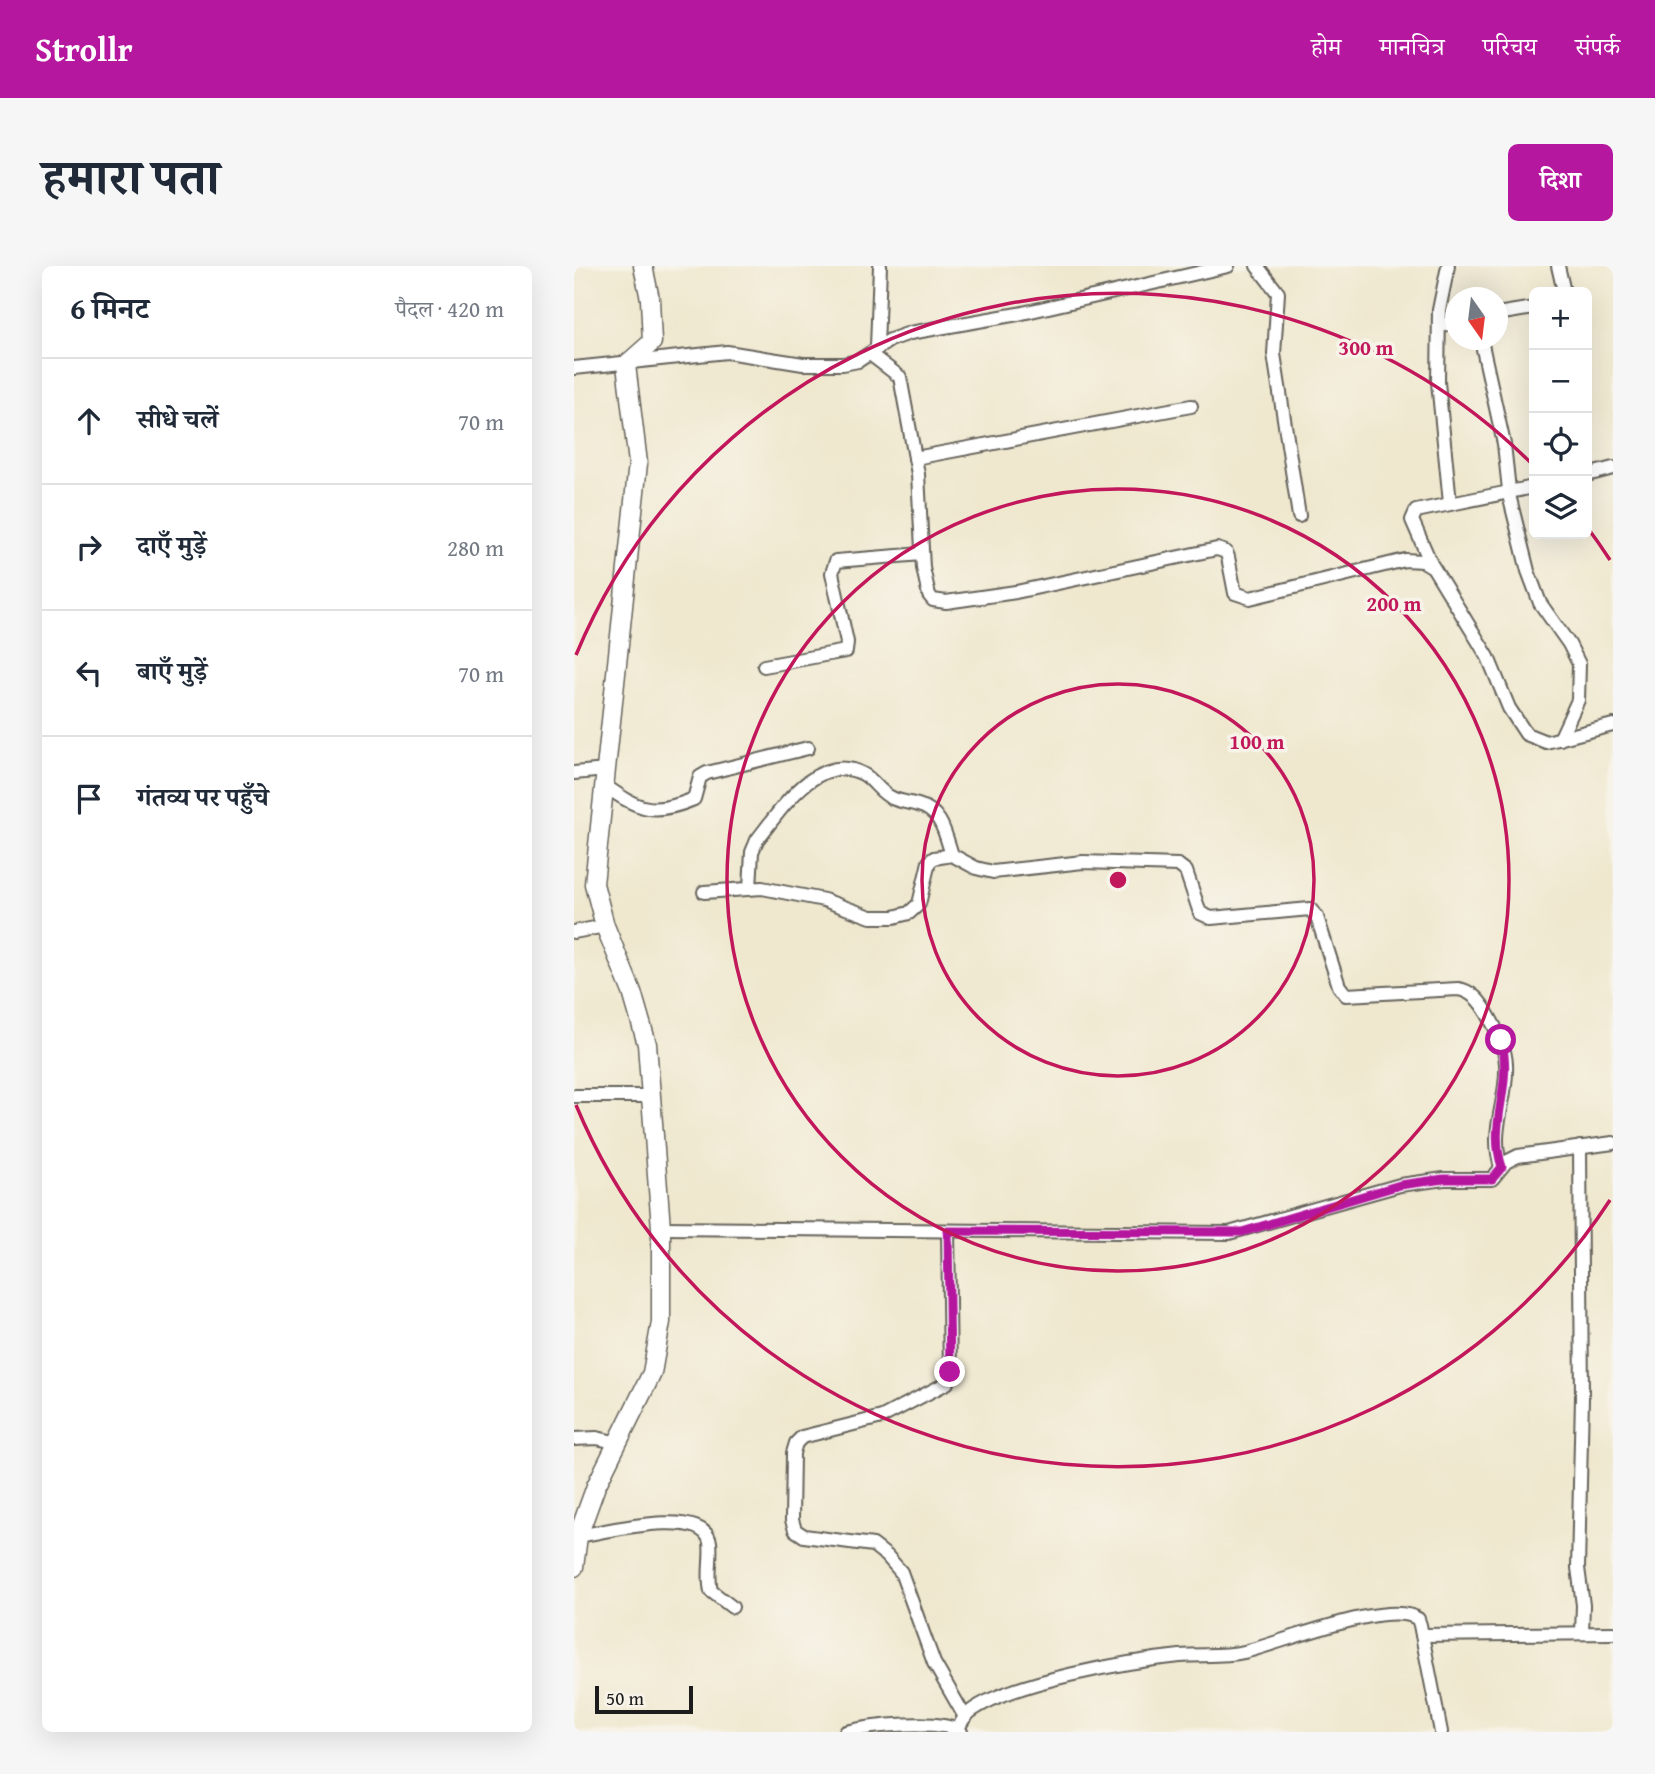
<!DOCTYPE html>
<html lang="hi">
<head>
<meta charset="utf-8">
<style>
  body { margin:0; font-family:"Gentium Book Plus","Noto Serif Devanagari",serif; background:#f6f6f7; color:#1f2937 }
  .controls { position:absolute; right:21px; top:21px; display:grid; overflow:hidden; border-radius:10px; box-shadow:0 7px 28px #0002 }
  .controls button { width:63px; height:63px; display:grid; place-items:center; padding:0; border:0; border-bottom:2px solid #e0e1e3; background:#fff; color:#1f2937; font:35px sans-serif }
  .compass { position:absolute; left:871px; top:21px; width:63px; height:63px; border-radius:50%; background:#fff; box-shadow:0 7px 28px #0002; rotate:166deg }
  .scale { position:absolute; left:21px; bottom:18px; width:98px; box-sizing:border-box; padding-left:7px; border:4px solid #1c1c1c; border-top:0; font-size:19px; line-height:24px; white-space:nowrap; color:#1c1c1c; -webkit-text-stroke:5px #f7f3e8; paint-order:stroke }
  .stop { position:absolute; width:21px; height:21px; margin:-16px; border:5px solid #b5179e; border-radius:50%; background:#fff }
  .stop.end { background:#b5179e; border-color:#fff; box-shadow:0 2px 7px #0008 }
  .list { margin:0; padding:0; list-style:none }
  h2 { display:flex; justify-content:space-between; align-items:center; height:91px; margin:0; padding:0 28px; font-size:30px }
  h2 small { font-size:23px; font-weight:400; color:#747a83 }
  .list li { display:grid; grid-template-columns:46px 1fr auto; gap:21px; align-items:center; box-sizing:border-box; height:126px; padding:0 28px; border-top:2px solid #e0e1e3 }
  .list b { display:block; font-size:26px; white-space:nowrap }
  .list em { font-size:23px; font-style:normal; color:#747a83 }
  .icon { flex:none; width:38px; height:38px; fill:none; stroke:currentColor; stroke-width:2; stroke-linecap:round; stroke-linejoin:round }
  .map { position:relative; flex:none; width:1039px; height:1466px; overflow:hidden; border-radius:10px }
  header { display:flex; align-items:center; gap:42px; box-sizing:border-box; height:98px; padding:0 35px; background:#b5179e; color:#fff }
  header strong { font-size:33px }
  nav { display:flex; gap:38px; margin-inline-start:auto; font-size:24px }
  .intro { display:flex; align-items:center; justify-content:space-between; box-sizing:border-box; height:168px; padding:0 42px }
  h1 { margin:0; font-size:49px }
  .button { padding:18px 32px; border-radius:10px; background:#b5179e; color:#fff; font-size:24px; font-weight:700 }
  main { display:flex; gap:42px; padding:0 42px }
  aside { flex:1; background:#fff; border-radius:10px; box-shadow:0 7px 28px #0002 }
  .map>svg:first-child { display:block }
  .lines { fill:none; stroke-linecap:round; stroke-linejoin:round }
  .street-casing { stroke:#66635b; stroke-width:16 }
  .secondary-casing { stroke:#66635b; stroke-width:21 }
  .street { stroke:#fff; stroke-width:12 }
  .secondary { stroke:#fff; stroke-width:18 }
  .route { stroke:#b5179e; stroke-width:9 }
  .ring { fill:none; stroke:#c2185b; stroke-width:3.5 }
  .centre { fill:#c2185b; stroke:#f7f3e8; stroke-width:3.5 }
  .ring-label { font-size:21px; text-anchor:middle; font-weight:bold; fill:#c2185b; stroke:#f7f3e8; stroke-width:7; stroke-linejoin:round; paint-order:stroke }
</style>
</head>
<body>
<header>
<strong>Strollr</strong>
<nav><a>होम</a><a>मानचित्र</a><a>परिचय</a><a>संपर्क</a></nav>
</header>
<div class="intro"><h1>हमारा पता</h1><a class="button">दिशा</a></div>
<main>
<aside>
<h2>6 मिनट<small>पैदल · 420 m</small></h2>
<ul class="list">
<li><svg class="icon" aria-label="ahead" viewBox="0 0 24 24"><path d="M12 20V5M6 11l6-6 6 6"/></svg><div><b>सीधे चलें</b></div><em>70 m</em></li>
<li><svg class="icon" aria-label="right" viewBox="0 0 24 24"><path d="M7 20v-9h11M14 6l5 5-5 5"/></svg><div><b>दाएँ मुड़ें</b></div><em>280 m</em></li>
<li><svg class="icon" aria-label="left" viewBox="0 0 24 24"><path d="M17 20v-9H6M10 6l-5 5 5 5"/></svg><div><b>बाएँ मुड़ें</b></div><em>70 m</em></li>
<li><svg class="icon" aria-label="arrive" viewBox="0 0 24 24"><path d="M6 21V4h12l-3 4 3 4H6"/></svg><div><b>गंतव्य पर पहुँचे</b></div></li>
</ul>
</aside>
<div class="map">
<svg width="1039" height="1466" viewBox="0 0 1039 1466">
  <rect width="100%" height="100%" fill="#f7f3e8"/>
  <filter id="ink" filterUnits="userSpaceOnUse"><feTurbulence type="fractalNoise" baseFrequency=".0143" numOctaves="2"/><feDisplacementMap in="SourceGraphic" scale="14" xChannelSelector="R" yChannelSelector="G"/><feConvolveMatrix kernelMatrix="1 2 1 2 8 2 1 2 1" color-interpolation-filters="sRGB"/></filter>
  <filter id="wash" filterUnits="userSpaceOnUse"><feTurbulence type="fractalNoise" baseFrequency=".00686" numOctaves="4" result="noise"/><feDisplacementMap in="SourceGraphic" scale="28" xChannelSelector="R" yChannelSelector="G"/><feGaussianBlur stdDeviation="1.57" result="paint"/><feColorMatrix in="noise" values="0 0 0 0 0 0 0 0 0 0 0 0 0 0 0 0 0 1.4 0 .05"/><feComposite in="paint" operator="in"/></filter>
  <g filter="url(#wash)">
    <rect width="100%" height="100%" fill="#efe8cf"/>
  </g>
  <g filter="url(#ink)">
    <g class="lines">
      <defs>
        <g id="street">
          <polyline points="683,0 704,27 700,88 725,250"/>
          <polyline points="874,0 865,44 864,116 876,237"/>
          <polyline points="984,0 990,26"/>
          <polyline points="923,48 960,42"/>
          <polyline points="865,60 881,56"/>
          <polyline points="907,74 930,178 936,233 954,305 966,337 995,378 1005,398 1004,434 986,473"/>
          <polyline points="303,81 306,0"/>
          <polyline points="296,88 326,111 344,208 349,302 355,329 359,334 372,336 442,326 643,283 652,286 654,291 661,327 676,332 831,294 849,295 859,301 914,391 935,442 952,468 972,476 1039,459"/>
          <polyline points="0,102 153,86 229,98 269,98 284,95 316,74 336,67 444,48 654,0"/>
          <polyline points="341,192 617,140"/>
          <polyline points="1013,209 1039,202"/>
          <polyline points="858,300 838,254 842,245 960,221"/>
          <polyline points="190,400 272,385 273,376 258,307 262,295 348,288"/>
          <polyline points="0,507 32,504"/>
          <path d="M 30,519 C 65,544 79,550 120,533 L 126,511 L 133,507 L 234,482"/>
          <path d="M 176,622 L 178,586 L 183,574 C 206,545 244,484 289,508 C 300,514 306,527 318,532 C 326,536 335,536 344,539 C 368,545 371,568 378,589"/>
          <path d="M 130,626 L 188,622 L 250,634 L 297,651 L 320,651 L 335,647 L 345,638 L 355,596 L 360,592 L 378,589 L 402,602 L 419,606 L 509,596 L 604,599 L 612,605 L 626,647 L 637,652 L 736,643 L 743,651 L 765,720 L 772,729 L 884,723 C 898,725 906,735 913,747 C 922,762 931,780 932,798 C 934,836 915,862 927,901"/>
          <polyline points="0,666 31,660"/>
          <polyline points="0,830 77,830"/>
          <polyline points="1006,881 1008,1132 1004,1302 1009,1339 1008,1367"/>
          <polyline points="87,962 655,967 826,919 870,913 918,913 932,896 944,890 1039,877"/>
          <polyline points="374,965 376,1106 373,1117 308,1151 228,1171 222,1177 219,1187 218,1254 221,1264 230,1270 299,1279 313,1290 327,1306 360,1397 391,1451"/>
          <polyline points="0,1173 23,1172 44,1177"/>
          <path d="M 4,1270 C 30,1266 129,1240 136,1276 C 138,1292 133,1309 137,1325 L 158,1341"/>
          <polyline points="848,1369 1039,1367"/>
          <path d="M 384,1463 C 387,1457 390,1450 396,1446 C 435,1416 556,1395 606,1390 C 627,1388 648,1391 670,1386 C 705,1378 816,1332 844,1353 L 846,1359 L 867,1466"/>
          <path d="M 272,1466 C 295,1460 368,1452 387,1466"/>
        </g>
        <polyline id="secondary" points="0,1301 4,1270 22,1220 78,1107 87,1056 87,962 73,778 58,726 31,660 20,618 64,197 52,99 78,76 76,33 69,0"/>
      </defs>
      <!-- street casing -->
      <use href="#street" class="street-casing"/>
      <!-- secondary casing -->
      <use href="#secondary" class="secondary-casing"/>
      <!-- street -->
      <use href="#street" class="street"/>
      <!-- secondary -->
      <use href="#secondary" class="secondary"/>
    </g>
  </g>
  <g class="lines" filter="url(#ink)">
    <!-- route -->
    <path class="route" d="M 376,1106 L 374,965 L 668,966 L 826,919 L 870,913 L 918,913 L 928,901 C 913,856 940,820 927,774"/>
  </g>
  <!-- distance rings -->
  <g class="ring">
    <circle cx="544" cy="614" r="196"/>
    <circle cx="544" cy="614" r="391"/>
    <path d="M1036 934A587 587 0 0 1 2 839M2 389A587 587 0 0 1 959 199M1013 261A587 587 0 0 1 1036 294"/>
  </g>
  <circle cx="544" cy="614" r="10" class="centre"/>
  <g class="ring-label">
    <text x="792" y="89">300 m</text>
    <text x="820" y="345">200 m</text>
    <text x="683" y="483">100 m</text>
  </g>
</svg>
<div class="controls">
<button>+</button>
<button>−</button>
<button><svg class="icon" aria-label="locate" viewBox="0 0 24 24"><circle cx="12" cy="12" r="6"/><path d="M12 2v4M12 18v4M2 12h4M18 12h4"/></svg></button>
<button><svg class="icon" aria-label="layers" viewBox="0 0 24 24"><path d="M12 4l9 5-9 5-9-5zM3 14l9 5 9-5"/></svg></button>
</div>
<svg class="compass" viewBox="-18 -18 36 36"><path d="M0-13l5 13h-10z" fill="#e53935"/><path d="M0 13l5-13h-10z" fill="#747a83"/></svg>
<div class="scale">50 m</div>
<div class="stop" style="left:927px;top:774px"></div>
<div class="stop end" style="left:376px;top:1106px"></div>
</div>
</main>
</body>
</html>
